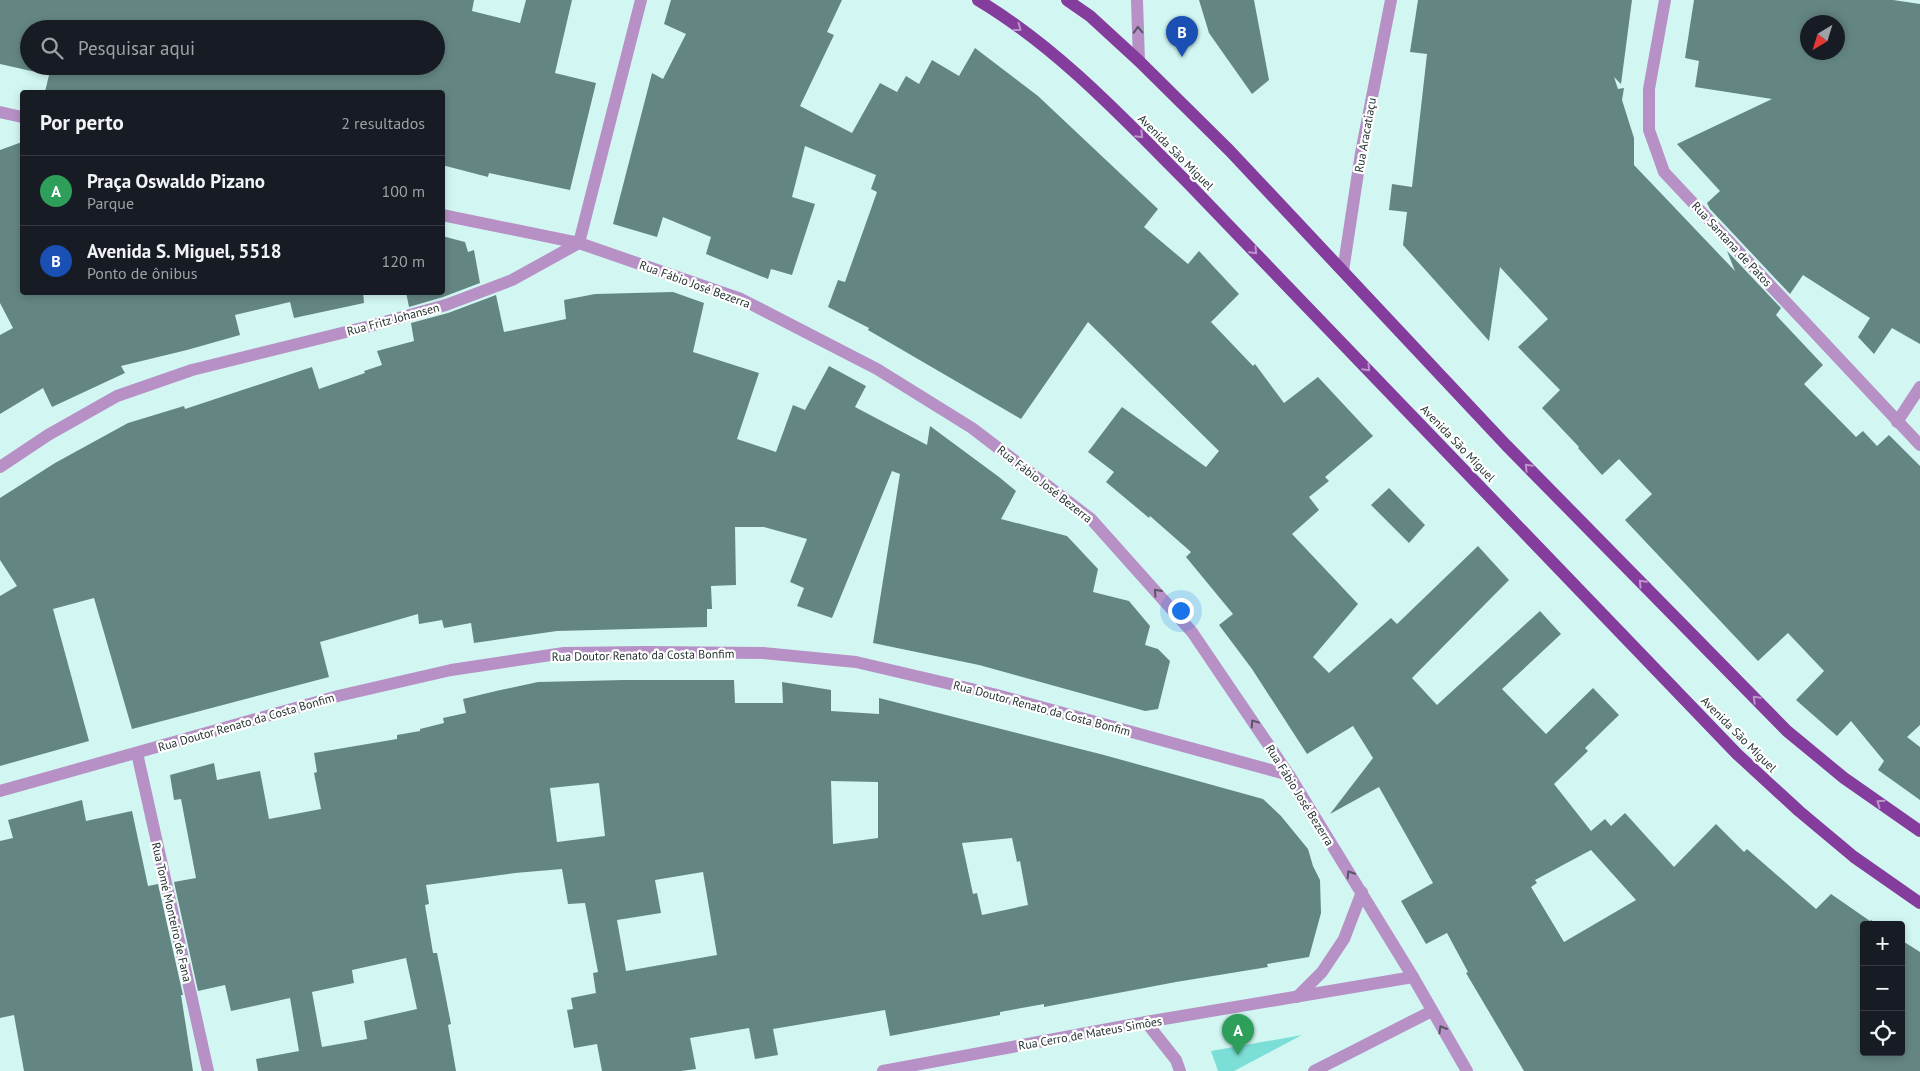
<!DOCTYPE html>
<html lang="pt">
<head>
<meta charset="utf-8">
<style>
  body { margin:0; font-family:"PT Sans",sans-serif; background:#242831; color:#f1f3f6 }
  .controls { position:absolute; right:15px; bottom:15px; display:grid; overflow:hidden; border-radius:5px; box-shadow:0 2px 8px #0003 }
  .controls button { width:45px; height:45px; display:grid; place-items:center; padding:0; border:0; border-bottom:1px solid #363941; background:#171b24; color:#f1f3f6; font:25px sans-serif }
  .compass { position:absolute; left:1800px; top:15px; width:45px; height:45px; border-radius:50%; background:#171b24; box-shadow:0 2px 8px #0003; rotate:218deg }
  .you { position:absolute; left:1180px; top:610px; width:18px; height:18px; margin:-12px; border:4px solid #fff; border-radius:50%; background:#1a73e8; box-shadow:0 0 0 8px #1a73e833 }
  .badge { display:grid; place-items:center; width:32px; height:32px; border-radius:50%; background:#bd99cc; color:#fff; font-size:16px; font-weight:700 }
  .pin { position:absolute; translate:-50% -41px; filter:drop-shadow(0 1px 2px #0008) }
  .pin::after { content:''; position:absolute; top:26px; width:18px; height:15px; background:inherit; clip-path:polygon(0 0,100% 0,50% 100%) }
  .list { margin:0; padding:0; list-style:none }
  h2 { display:flex; justify-content:space-between; align-items:center; height:65px; margin:0; padding:0 20px; font-size:21px }
  h2 small { font-size:16px; font-weight:400; color:#9ea1a6 }
  .list li { display:grid; grid-template-columns:32px 1fr auto; gap:15px; align-items:center; box-sizing:border-box; height:70px; padding:0 20px; border-top:1px solid #363941 }
  .list b { display:block; font-size:19px; white-space:nowrap }
  .list p { margin:0; font-size:16px; white-space:nowrap; color:#9ea1a6 }
  .list em { font-size:16px; font-style:normal; color:#9ea1a6 }
  .icon { flex:none; width:28px; height:28px; fill:none; stroke:currentColor; stroke-width:2; stroke-linecap:round; stroke-linejoin:round }
  .map { position:relative; flex:none; width:1920px; height:1071px; overflow:hidden }
  .search { position:absolute; background:#171b24; box-shadow:0 2px 8px #0003; left:20px; top:20px; width:425px; height:55px; display:flex; align-items:center; gap:12px; box-sizing:border-box; padding:0 18px; border-radius:28px; color:#9ea1a6; font-size:19px }
  .panel { position:absolute; background:#171b24; box-shadow:0 2px 8px #0003; left:20px; top:90px; width:425px; height:205px; border-radius:5px }
  .map>svg:first-child { display:block }
  .green { fill:#7bdfd7 }
  .building { fill:#648683; fill-rule:evenodd }
  .lines { fill:none; stroke-linecap:round; stroke-linejoin:round }
  .minor { stroke:#b791c5; stroke-width:12 }
  .primary { stroke:#853d9d; stroke-width:12 }
  .oneway { stroke:#bc94c9 }
  .oneway2 { stroke:#595566 }
  .labels { text-anchor:middle; dominant-baseline:central; stroke-width:4.5; stroke-linejoin:round; paint-order:stroke }
  .street-label { font-size:12px; fill:#263433; stroke:#fff }
</style>
</head>
<body>
<div class="map">
<svg width="1920" height="1071" viewBox="0 0 1920 1071">
  <rect width="100%" height="100%" fill="#d2f7f3"/>
  <!-- green -->
  <polygon class="green" points="1302,1035 1234,1071 1218,1071 1211,1051"/>
  <!-- building -->
  <g class="building">
    <path d="M 0,0 L 474,0 L 472,11 L 520,23 L 526,0 L 572,0 L 555,73 L 596,83 L 570,190 L 489,173 L 488,177 L 442,165 L 442,92 L 45,92 L 49,75 L 0,64 ZM 29,29 L 436,29 L 436,66 L 29,66 Z"/>
    <path d="M 671,0 L 842,0 L 827,32 L 834,35 L 800,106 L 852,133 L 880,83 L 897,92 L 906,76 L 919,84 L 932,60 L 959,76 L 975,48 L 1038,96 L 1158,209 L 1144,227 L 1188,264 L 1199,251 L 1239,294 L 1211,322 L 1253,366 L 1255,364 L 1284,403 L 1318,377 L 1373,436 L 1325,477 L 1329,481 L 1309,497 L 1319,510 L 1292,534 L 1358,604 L 1313,657 L 1329,673 L 1391,618 L 1397,624 L 1478,546 L 1509,580 L 1412,678 L 1437,705 L 1540,611 L 1561,634 L 1502,689 L 1546,734 L 1593,688 L 1619,715 L 1585,748 L 1588,751 L 1554,784 L 1591,831 L 1605,819 L 1611,826 L 1625,813 L 1674,867 L 1716,824 L 1744,852 L 1747,849 L 1816,909 L 1831,894 L 1870,921 L 1871,920 L 1879,925 L 1864,925 L 1864,1052 L 1901,1052 L 1901,940 L 1920,952 L 1920,1071 L 1524,1071 L 1466,973 L 1468,972 L 1447,933 L 1426,944 L 1401,901 L 1433,883 L 1379,787 L 1330,814 L 1373,758 L 1353,726 L 1307,754 L 1252,669 L 1219,625 L 1233,614 L 1186,557 L 1191,552 L 1150,516 L 1149,518 L 1106,482 L 1114,472 L 1088,452 L 1122,407 L 1206,467 L 1219,451 L 1088,322 L 1021,419 L 868,330 L 869,328 L 828,307 L 838,280 L 845,282 L 877,192 L 871,189 L 876,175 L 805,146 L 792,197 L 815,204 L 792,275 L 771,269 L 768,279 L 706,254 L 711,237 L 663,217 L 657,237 L 613,224 L 652,73 L 663,79 L 686,34 L 664,24 ZM 1591,850 L 1636,900 L 1564,942 L 1531,887 L 1537,883 L 1535,880 Z"/>
    <polygon points="1199,0 1254,0 1269,80 1252,94 1209,33"/>
    <polygon points="1418,0 1632,0 1621,84 1614,77 1618,89 1624,88 1622,100 1634,138 1634,165 1735,271 1727,251 1781,308 1776,315 1823,365 1804,384 1856,437 1863,431 1877,446 1889,435 1920,466 1920,725 1907,737 1920,747 1920,800 1878,770 1884,761 1851,721 1837,736 1796,700 1824,671 1788,633 1758,661 1625,520 1652,494 1619,459 1602,475 1578,448 1579,447 1542,408 1560,390 1518,347 1548,319 1500,267 1489,341 1403,245 1407,212 1389,210 1392,184 1412,187 1427,54 1410,52"/>
    <path d="M 1694,0 L 1893,0 L 1920,4 L 1920,344 L 1892,328 L 1874,354 L 1858,337 L 1870,318 L 1803,275 L 1790,294 L 1710,209 L 1707,203 L 1720,191 L 1677,144 L 1772,99 L 1695,87 L 1699,61 L 1685,58 ZM 1808,22 L 1838,22 L 1838,52 L 1808,52 Z"/>
    <polygon points="22,142 22,292 363,292 364,303 294,318 290,302 235,315 240,335 187,350 121,366 125,373 52,407 43,388 0,414 0,335 13,328 0,303 0,150"/>
    <polygon points="442,236 465,242 468,252 474,250 480,283 443,297 409,307 406,292 442,292"/>
    <polygon points="673,292 704,303 693,352 759,373 737,439 776,452 793,405 805,410 829,366 866,386 855,407 927,445 930,426 999,477 1016,491 1001,519 1067,536 1098,569 1093,592 1129,601 1150,626 1145,645 1158,649 1170,661 1158,709 1145,711 979,665 873,643 900,474 892,471 832,618 797,606 804,588 790,582 807,539 764,527 735,527 736,585 711,586 712,609 707,609 707,627 557,631 474,643 471,623 444,628 442,620 419,624 418,614 320,642 329,677 132,729 94,598 53,609 89,741 0,766 0,596 17,586 0,560 0,498 55,463 128,423 184,406 185,409 312,367 319,389 365,373 364,371 382,365 377,351 414,341 411,323 448,313 496,295 504,332 566,319 564,300 595,294"/>
    <polygon points="1389,488 1425,525 1409,543 1371,505"/>
    <path d="M 624,680 L 734,680 L 735,703 L 783,703 L 782,682 L 831,690 L 831,711 L 879,714 L 879,698 L 1104,755 L 1263,799 L 1281,816 L 1308,849 L 1313,866 L 1320,880 L 1321,913 L 1309,957 L 1267,964 L 1268,967 L 1176,982 L 1044,1007 L 1044,1004 L 1000,1012 L 1000,1015 L 890,1036 L 885,1010 L 773,1029 L 778,1055 L 755,1059 L 749,1028 L 690,1038 L 696,1069 L 681,1071 L 602,1071 L 597,1044 L 574,1048 L 567,1010 L 573,1009 L 571,998 L 596,993 L 593,973 L 598,972 L 585,903 L 568,904 L 562,869 L 515,873 L 426,885 L 429,904 L 425,905 L 433,953 L 437,953 L 451,1024 L 448,1025 L 456,1071 L 258,1071 L 256,1059 L 299,1051 L 290,998 L 231,1011 L 225,985 L 198,991 L 174,882 L 196,878 L 181,799 L 174,800 L 170,775 L 214,763 L 217,780 L 260,771 L 269,819 L 321,809 L 314,773 L 317,772 L 314,753 L 397,739 L 397,735 L 420,731 L 420,729 L 444,723 L 443,718 L 466,713 L 463,699 L 496,691 L 538,682 ZM 831,781 L 878,782 L 878,838 L 833,844 ZM 599,783 L 605,836 L 557,842 L 550,788 ZM 1012,838 L 1017,862 L 1020,861 L 1028,905 L 982,915 L 977,893 L 973,894 L 962,843 ZM 703,872 L 717,955 L 626,971 L 617,920 L 661,913 L 655,880 ZM 406,958 L 417,1009 L 364,1021 L 367,1039 L 322,1047 L 312,992 L 354,983 L 352,970 Z"/>
    <polygon points="82,800 86,821 132,811 148,886 158,884 183,995 181,995 193,1071 24,1071 14,1015 0,1018 0,841 13,838 8,820"/>
  </g>
  <g class="lines">
    <!-- minor -->
    <g class="minor">
      <polyline points="1137,0 1139,61"/>
      <polyline points="1665,0 1649,89 1649,130 1664,172 1920,445"/>
      <polyline points="0,112 22,117"/>
      <polyline points="442,215 579,243 741,299 877,369 972,428 1091,519 1192,632 1289,775 1413,977 1467,1071"/>
      <polyline points="1343,271 1361,153 1391,0"/>
      <polyline points="1897,422 1920,387"/>
      <polyline points="0,467 48,435 117,396 192,370 370,326 446,305 512,280 579,243 641,0"/>
      <polyline points="137,753 208,1071"/>
      <polyline points="0,791 338,696 451,670 564,653 645,652 763,653 856,662 993,694 1289,775"/>
      <polyline points="1297,997 1322,972 1344,939 1362,892"/>
      <polyline points="1146,1022 1176,1060 1180,1071"/>
      <polyline points="883,1071 1146,1022 1413,977"/>
      <polyline points="1314,1071 1432,1011"/>
    </g>
    <!-- primary -->
    <g class="primary">
      <path d="M 978,0 C 1058,48 1122,117 1187,182 L 1737,754 L 1799,811 L 1854,857 L 1920,903"/>
      <polyline points="1067,0 1090,16 1139,61 1230,151 1506,445 1787,731 1844,778 1920,831"/>
    </g>
  </g>
  <!-- one-way arrows -->
  <defs><path id="oneway-chevron" d="M-2-3.5L2.5 0L-2 3.5" fill="none" stroke-width="1.6" stroke-linecap="round" stroke-linejoin="round" transform="scale(1.25)"/></defs>
  <g class="oneway">
    <use href="#oneway-chevron" transform="translate(1018 28) rotate(36)"/>
    <use href="#oneway-chevron" transform="translate(1140 135) rotate(45)"/>
    <use href="#oneway-chevron" transform="translate(1254 251) rotate(46)"/>
    <use href="#oneway-chevron" transform="translate(1367 368) rotate(46)"/>
    <use href="#oneway-chevron" transform="translate(1528 467) rotate(-134)"/>
    <use href="#oneway-chevron" transform="translate(1642 583) rotate(-134)"/>
    <use href="#oneway-chevron" transform="translate(1756 699) rotate(-135)"/>
    <use href="#oneway-chevron" transform="translate(1880 803) rotate(-145)"/>
  </g>
  <g class="oneway2">
    <use href="#oneway-chevron" transform="translate(1138 30) rotate(-92)"/>
    <use href="#oneway-chevron" transform="translate(1157 592) rotate(-132)"/>
    <use href="#oneway-chevron" transform="translate(1254 723) rotate(-124)"/>
    <use href="#oneway-chevron" transform="translate(1350 874) rotate(-122)"/>
    <use href="#oneway-chevron" transform="translate(1442 1029) rotate(-120)"/>
  </g>
  <g class="labels">
    <!-- street labels -->
    <g class="street-label">
      <text transform="translate(1365 135) rotate(-80)">Rua Aracatiaçu</text>
      <text transform="translate(1176 152) rotate(45)">Avenida São Miguel</text>
      <text transform="translate(1732 244) rotate(47)">Rua Santana de Patos</text>
      <text transform="translate(695 284) rotate(20)">Rua Fábio José Bezerra</text>
      <text transform="translate(393 319) rotate(-15)">Rua Fritz Johansen</text>
      <text transform="translate(1458 443) rotate(46)">Avenida São Miguel</text>
      <text transform="translate(1045 484) rotate(38)">Rua Fábio José Bezerra</text>
      <text transform="translate(643 655) rotate(-1)">Rua Doutor Renato da Costa Bonfim</text>
      <text transform="translate(1042 708) rotate(15)">Rua Doutor Renato da Costa Bonfim</text>
      <text transform="translate(246 722) rotate(-16)">Rua Doutor Renato da Costa Bonfim</text>
      <text transform="translate(1739 734) rotate(45)">Avenida São Miguel</text>
      <text transform="translate(1300 795) rotate(58)">Rua Fábio José Bezerra</text>
      <text transform="translate(172 912) rotate(77)">Rua Tomé Monteiro de Fana</text>
      <text transform="translate(1090 1033) rotate(-10)">Rua Cerro de Mateus Simões</text>
    </g>
  </g>
</svg>
<div class="controls">
<button>+</button>
<button>−</button>
<button><svg class="icon" aria-label="locate" viewBox="0 0 24 24"><circle cx="12" cy="12" r="6"/><path d="M12 2v4M12 18v4M2 12h4M18 12h4"/></svg></button>
</div>
<svg class="compass" viewBox="-18 -18 36 36"><path d="M0-13l5 13h-10z" fill="#e53935"/><path d="M0 13l5-13h-10z" fill="#9ea1a6"/></svg>
<div class="you"></div>
<div class="pin badge" style="left:1238px;top:1055px;background:#2e9e5b">A</div>
<div class="pin badge" style="left:1182px;top:57px;background:#1a4fb4">B</div>
<div class="search"><svg class="icon" aria-label="search" viewBox="0 0 24 24"><circle cx="10" cy="10" r="6"/><path d="M15 15l6 6"/></svg>Pesquisar aqui</div>
<section class="panel">
<h2>Por perto<small>2 resultados</small></h2>
<ul class="list">
<li><span class="badge" style="background:#2e9e5b">A</span><div><b>Praça Oswaldo Pizano</b><p>Parque</p></div><em>100 m</em></li>
<li><span class="badge" style="background:#1a4fb4">B</span><div><b>Avenida S. Miguel, 5518</b><p>Ponto de ônibus</p></div><em>120 m</em></li>
</ul>
</section>
</div>
</body>
</html>
